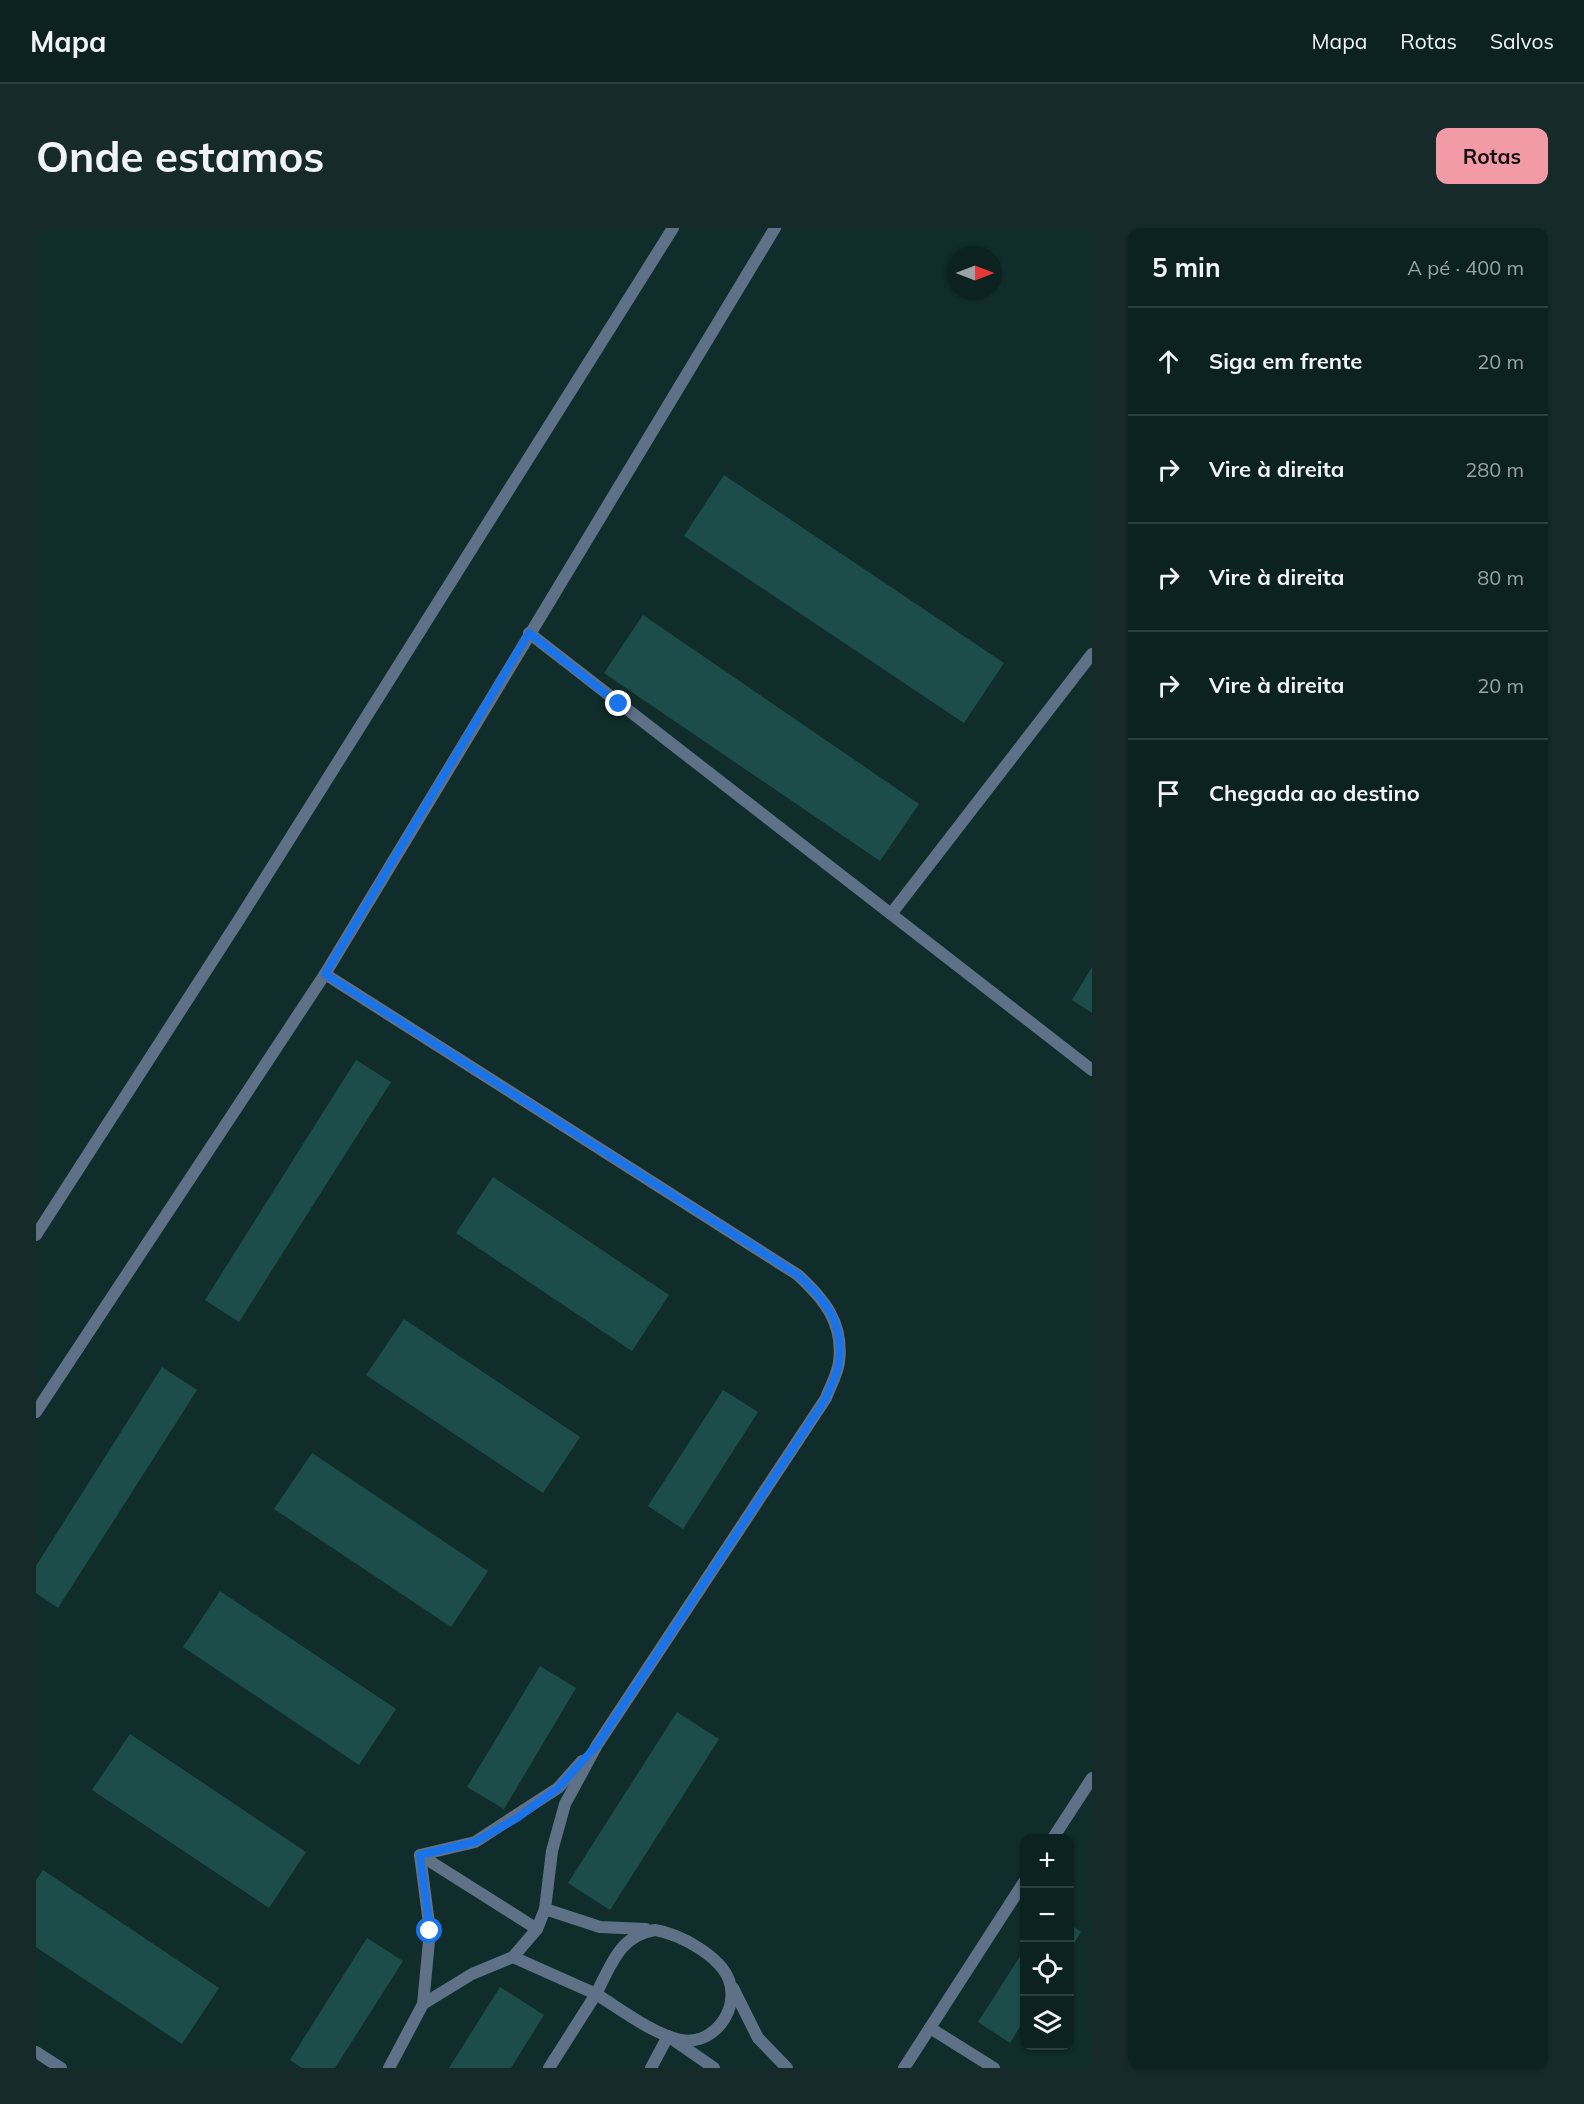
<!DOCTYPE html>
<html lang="pt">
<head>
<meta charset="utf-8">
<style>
  body { margin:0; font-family:Mulish,sans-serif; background:#152a29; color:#f1f3f6 }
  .controls { position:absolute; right:18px; bottom:18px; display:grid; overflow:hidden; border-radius:12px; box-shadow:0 2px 4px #0004 }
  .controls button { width:54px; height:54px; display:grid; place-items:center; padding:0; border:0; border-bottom:2px solid #2c3f3e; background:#0c2220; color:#f1f3f6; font:30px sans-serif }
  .compass { position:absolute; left:912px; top:18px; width:54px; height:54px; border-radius:50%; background:#0c2220; box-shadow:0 2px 4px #0004; rotate:90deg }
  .stop { position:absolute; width:18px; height:18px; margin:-14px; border:4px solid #1a73e8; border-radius:50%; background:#fff }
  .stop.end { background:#1a73e8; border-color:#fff; box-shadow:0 2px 6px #0008 }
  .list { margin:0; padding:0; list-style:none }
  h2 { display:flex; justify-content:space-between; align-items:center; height:78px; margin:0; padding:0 24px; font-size:26px }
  h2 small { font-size:20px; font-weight:400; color:#9aa4a5 }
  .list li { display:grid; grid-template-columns:39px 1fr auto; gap:18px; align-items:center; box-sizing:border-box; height:108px; padding:0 24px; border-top:2px solid #2c3f3e }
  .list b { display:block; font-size:22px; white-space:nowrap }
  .list em { font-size:20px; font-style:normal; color:#9aa4a5 }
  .icon { flex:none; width:33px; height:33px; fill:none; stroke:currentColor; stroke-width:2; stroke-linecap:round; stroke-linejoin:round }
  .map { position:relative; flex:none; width:1056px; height:1840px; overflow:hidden; border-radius:12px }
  header { display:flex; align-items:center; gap:36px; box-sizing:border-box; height:84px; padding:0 30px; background:#0c2220; border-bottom:2px solid #2c3f3e }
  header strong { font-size:28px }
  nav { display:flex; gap:33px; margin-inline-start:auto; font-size:21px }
  .intro { display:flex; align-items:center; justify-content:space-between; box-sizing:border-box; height:144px; padding:0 36px }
  h1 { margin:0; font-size:42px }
  .button { padding:15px 27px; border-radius:12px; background:#f39aa7; color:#111; font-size:21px; font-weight:700 }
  main { display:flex; gap:36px; padding:0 36px }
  aside { flex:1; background:#0c2220; border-radius:12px; box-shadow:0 2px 4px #0004 }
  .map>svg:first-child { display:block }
  .building { fill:#1d4d4b }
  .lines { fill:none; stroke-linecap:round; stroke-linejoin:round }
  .service { stroke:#5f7186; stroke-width:12 }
  .route { stroke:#1a73e8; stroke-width:8 }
</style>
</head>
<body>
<header>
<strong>Mapa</strong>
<nav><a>Mapa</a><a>Rotas</a><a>Salvos</a></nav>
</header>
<div class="intro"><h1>Onde estamos</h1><a class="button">Rotas</a></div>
<main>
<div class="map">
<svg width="1056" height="1840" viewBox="0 0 1056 1840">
  <rect width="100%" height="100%" fill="#102d2b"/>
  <!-- building -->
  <g class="building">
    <polygon points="688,247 968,435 928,495 648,308"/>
    <polygon points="607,387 883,576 844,633 568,445"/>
    <polygon points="1056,739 1056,785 1036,772"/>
    <polygon points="320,832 355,854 203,1094 169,1072"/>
    <polygon points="457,949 633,1067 596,1123 420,1005"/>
    <polygon points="368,1091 544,1209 507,1265 330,1147"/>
    <polygon points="126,1139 161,1162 22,1380 0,1365 0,1338"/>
    <polygon points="687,1162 722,1184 647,1301 612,1278"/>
    <polygon points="276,1225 452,1343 415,1399 238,1281"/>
    <polygon points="184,1363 360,1481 323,1537 147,1419"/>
    <polygon points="504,1438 540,1460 468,1581 431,1559"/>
    <polygon points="641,1484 683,1511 574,1682 532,1655"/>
    <polygon points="94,1506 270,1624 233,1680 56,1562"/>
    <polygon points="7,1642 183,1760 146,1816 0,1719 0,1652"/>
    <polygon points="1034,1696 1045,1704 1034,1722"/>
    <polygon points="331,1710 367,1733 299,1840 266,1840 254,1832"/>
    <polygon points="988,1722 988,1792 974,1815 942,1794"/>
    <polygon points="464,1759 508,1787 475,1840 413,1840"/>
  </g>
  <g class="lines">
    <!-- service -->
    <g class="service">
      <polyline points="493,405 1056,842"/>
      <polyline points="855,686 1056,426"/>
      <path d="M 289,746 L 762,1047 C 788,1071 808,1095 803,1134 C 802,1145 794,1159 790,1170 L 561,1517 L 529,1576 L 516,1623 L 509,1681 L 501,1701 L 477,1729 L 436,1746 L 387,1776"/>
      <polyline points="0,1007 204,690 637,0"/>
      <polyline points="0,1184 289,746 739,0"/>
      <polyline points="1017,1610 1056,1550"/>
      <polyline points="384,1627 501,1701"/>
      <polyline points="509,1681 564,1699 610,1701"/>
      <path d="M 619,1702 C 644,1706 684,1728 693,1752 C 704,1782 677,1818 645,1812 C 618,1807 583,1780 560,1766 C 575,1737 584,1707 619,1702 Z"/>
      <polyline points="477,1729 560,1766 513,1840"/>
      <polyline points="697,1760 722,1810 751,1840"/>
      <polyline points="894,1800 958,1840"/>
      <polyline points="0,1824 25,1840"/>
      <polyline points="353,1840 387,1776 394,1703 384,1627 439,1614 522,1560 546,1533"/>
      <polyline points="615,1840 632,1808 678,1840"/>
      <polyline points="868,1840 988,1654"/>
    </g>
  </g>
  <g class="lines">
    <!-- route -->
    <path class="route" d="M 394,1703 L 384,1627 L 439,1614 L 481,1590 L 522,1560 L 561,1517 L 790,1170 C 794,1159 802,1145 803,1134 C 808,1094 789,1072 762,1047 L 289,746 L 493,405 L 583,476"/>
  </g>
</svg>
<div class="controls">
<button>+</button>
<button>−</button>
<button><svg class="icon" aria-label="locate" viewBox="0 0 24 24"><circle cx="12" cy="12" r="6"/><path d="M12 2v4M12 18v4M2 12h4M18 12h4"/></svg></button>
<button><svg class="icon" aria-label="layers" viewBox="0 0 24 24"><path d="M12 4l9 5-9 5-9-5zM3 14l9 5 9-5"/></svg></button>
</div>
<svg class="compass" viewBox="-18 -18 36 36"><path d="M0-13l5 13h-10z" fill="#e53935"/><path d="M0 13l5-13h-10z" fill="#9aa4a5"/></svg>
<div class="stop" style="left:394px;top:1703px"></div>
<div class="stop end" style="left:583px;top:476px"></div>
</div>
<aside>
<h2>5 min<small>A pé · 400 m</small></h2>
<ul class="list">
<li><svg class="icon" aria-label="ahead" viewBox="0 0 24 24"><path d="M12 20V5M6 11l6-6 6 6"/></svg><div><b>Siga em frente</b></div><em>20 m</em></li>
<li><svg class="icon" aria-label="right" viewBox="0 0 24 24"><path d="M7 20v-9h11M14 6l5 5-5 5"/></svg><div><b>Vire à direita</b></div><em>280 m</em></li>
<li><svg class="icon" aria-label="right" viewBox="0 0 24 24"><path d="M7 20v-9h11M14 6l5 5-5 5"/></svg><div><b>Vire à direita</b></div><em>80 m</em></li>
<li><svg class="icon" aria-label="right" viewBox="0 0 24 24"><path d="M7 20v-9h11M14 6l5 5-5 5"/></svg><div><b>Vire à direita</b></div><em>20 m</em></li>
<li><svg class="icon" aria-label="arrive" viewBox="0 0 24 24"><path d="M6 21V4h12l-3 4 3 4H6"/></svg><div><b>Chegada ao destino</b></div></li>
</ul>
</aside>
</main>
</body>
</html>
